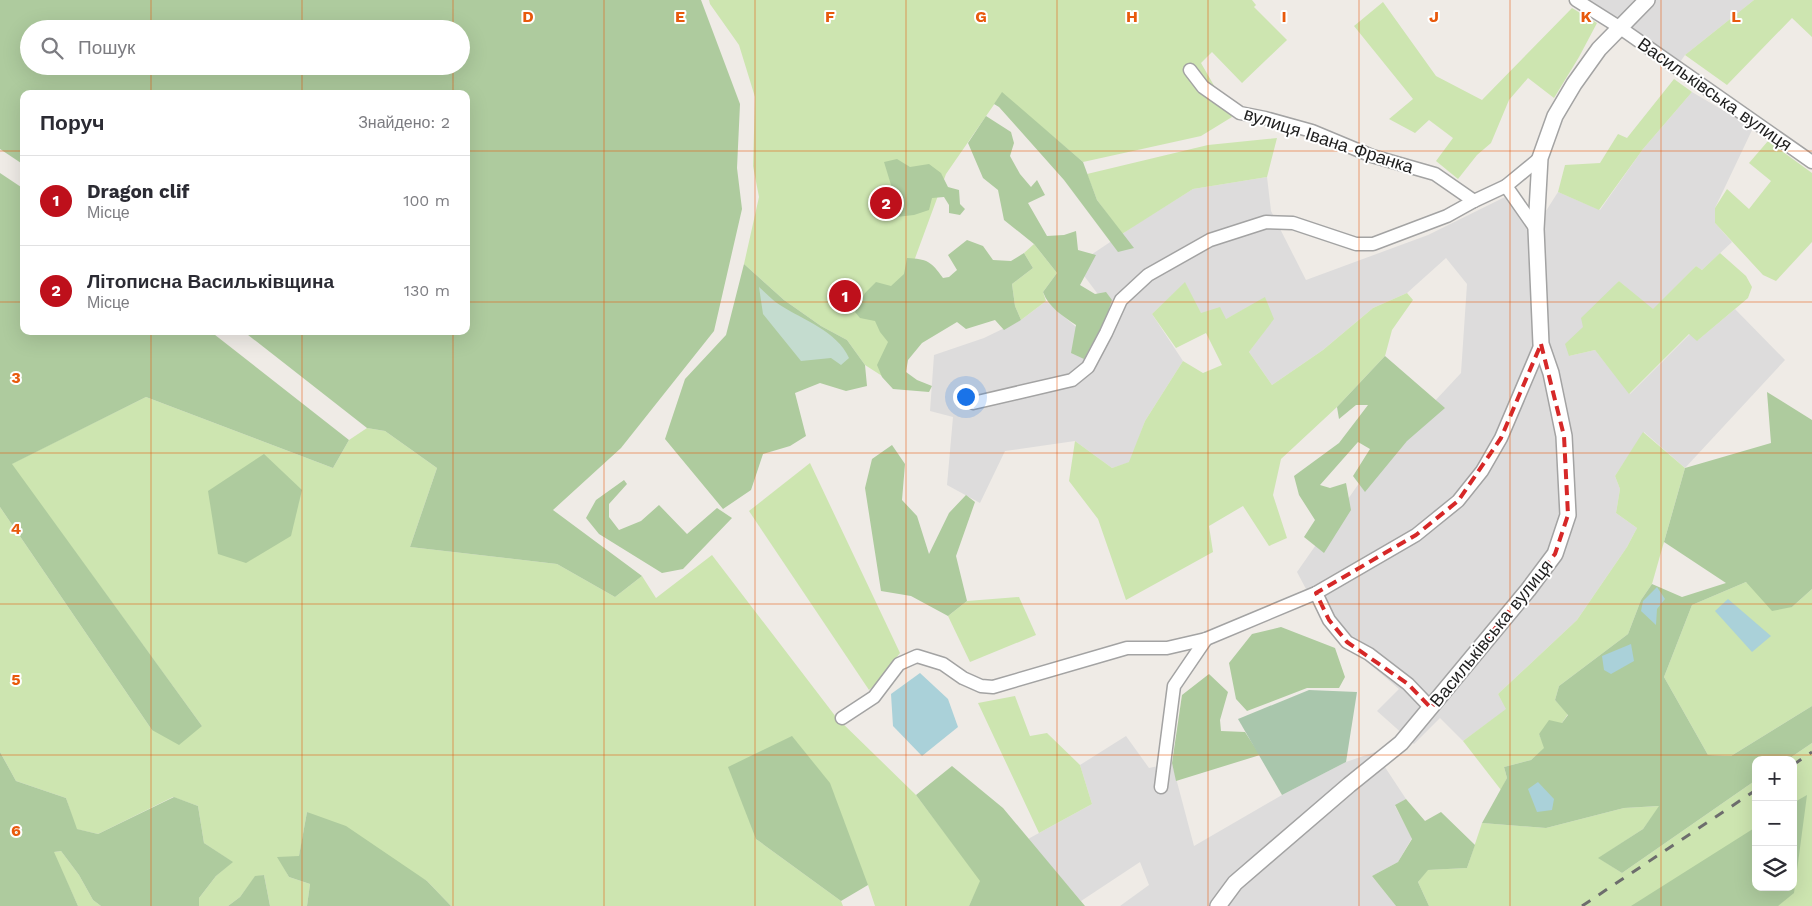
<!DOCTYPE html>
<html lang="uk">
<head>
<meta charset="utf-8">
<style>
  body { margin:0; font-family:"Work Sans",sans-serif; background:#f2f2f3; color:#2b2b33 }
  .controls { position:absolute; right:15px; bottom:15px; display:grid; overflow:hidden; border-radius:10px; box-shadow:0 5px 20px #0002 }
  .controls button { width:45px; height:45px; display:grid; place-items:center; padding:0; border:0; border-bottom:1px solid #e1e1e2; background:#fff; color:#2b2b33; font:25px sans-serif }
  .you { position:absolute; left:965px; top:396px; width:18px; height:18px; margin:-12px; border:4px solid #fff; border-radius:50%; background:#1a73e8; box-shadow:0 0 0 8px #1a73e833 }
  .badge { display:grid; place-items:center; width:32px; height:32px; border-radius:50%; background:#be101b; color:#fff; font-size:16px; font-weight:700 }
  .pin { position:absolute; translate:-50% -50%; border:2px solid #fff; box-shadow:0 1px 5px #0006 }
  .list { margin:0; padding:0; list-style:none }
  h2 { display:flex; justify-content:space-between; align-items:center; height:65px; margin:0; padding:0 20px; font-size:21px }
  h2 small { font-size:16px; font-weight:400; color:#7c7c81 }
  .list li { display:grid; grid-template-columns:32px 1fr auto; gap:15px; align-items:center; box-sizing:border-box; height:90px; padding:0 20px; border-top:1px solid #e1e1e2 }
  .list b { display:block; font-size:19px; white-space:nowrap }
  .list p { margin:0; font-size:16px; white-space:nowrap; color:#7c7c81 }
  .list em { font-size:16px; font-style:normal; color:#7c7c81 }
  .icon { flex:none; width:28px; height:28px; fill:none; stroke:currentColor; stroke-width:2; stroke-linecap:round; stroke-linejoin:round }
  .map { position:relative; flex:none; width:1812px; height:906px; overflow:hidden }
  .search { position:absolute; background:#fff; box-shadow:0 5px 20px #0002; left:20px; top:20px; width:450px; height:55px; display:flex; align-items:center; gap:12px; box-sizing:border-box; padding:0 18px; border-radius:28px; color:#7c7c81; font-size:19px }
  .panel { position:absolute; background:#fff; box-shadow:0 5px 20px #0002; left:20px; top:90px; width:450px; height:245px; border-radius:10px }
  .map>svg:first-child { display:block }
  .residential { fill:#dddcdc }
  .grass { fill:#cde5b0 }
  .forest { fill:#aecb9e; fill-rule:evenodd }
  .wetland { fill:#c4dccf }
  .cemetery { fill:#a9c6ac }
  .water { fill:#aad1d9 }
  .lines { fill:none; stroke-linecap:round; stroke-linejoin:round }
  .minor-casing { stroke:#a3a3a3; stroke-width:15 }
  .tertiary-casing { stroke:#a3a3a3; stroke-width:18 }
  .minor { stroke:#fff; stroke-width:12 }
  .tertiary { stroke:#fff; stroke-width:15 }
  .rail { stroke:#6d6d6d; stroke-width:3; stroke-dasharray:10 10; stroke-linecap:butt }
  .marked { fill:none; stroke:#d62828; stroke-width:4; stroke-dasharray:10 6; stroke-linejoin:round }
  .grid { fill:none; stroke:#e8590c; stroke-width:1; stroke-opacity:0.55 }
  .labels { text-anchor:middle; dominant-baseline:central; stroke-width:4; stroke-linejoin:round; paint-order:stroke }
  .street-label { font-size:18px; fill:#1f1f1f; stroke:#fff }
  .grid-label { font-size:16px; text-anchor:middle; font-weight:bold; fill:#e8590c; stroke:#fff; stroke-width:4; stroke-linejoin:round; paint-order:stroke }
</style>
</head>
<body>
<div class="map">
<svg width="1812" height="906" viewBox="0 0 1812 906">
  <rect width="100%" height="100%" fill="#efebe6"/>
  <!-- residential -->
  <g class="residential">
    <polygon points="1576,0 1754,0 1685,55 1673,72 1593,11"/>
    <polygon points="1692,92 1753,128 1715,208 1715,223 1732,242 1702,270 1696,266 1653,310 1619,281 1584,327 1569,356 1595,350 1630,394 1690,334 1698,340 1735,309 1785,360 1685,468 1644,432 1615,476 1620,489 1616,513 1637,528 1627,547 1577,620 1498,694 1507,709 1463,741 1440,718 1414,744 1377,711 1399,689 1365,660 1341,646 1323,621 1297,572 1362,479 1461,373 1467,284 1446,258 1407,293 1373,308 1323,350 1272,385 1249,352 1273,319 1265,298 1226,319 1201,314 1185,283 1152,314 1183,361 1145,421 1130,462 1112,468 1075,441 1005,451 980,503 947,485 953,417 930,411 934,355 984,338 1021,320 1046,301 1083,333 1103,301 1076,265 1137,224 1193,189 1267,177 1271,211 1306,280 1428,235 1507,196 1532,233 1558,192 1600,210 1643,149"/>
    <polygon points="1126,736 1149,768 1172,763 1194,846 1282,795 1346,762 1375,752 1406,799 1395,806 1412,838 1398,862 1372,876 1396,906 1120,906 1149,885 1140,862 1081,901 1028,839 1092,804 1080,765"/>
  </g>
  <!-- grass -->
  <g class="grass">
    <polygon points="709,0 1252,0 1256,5 1254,7 1287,40 1242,83 1212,52 1201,63 1232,117 1201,136 1083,162 1002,93 946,174 914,261 893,383 865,365 847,340 821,326 784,300 744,264 759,197 753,166 755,97 739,45 710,4"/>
    <polygon points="1754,0 1812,0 1812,37 1792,18 1727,85 1685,55"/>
    <polygon points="1383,2 1436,76 1482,100 1572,8 1597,23 1579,57 1554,98 1528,78 1509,100 1491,143 1477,155 1458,179 1436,161 1453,138 1429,120 1415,133 1389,119 1413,99 1354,26"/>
    <polygon points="1674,79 1692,92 1643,149 1599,210 1558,192 1565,165 1600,163 1618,134 1627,138"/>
    <polygon points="1277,138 1267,177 1193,189 1122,234 1097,200 1087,174 1208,145"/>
    <polygon points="1768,141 1812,173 1812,242 1776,281 1763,275 1715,223 1715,208 1727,189 1749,209 1771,181 1749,163"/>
    <polygon points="1034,244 1057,273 1043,292 1046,301 1021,320 1015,306 1012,284 1033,268 1024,253"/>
    <polygon points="1720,253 1746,276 1752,287 1748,298 1697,341 1689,334 1629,394 1595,350 1569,356 1565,344 1583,327 1581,318 1619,281 1653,309 1696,266 1702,270"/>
    <polygon points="1185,282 1201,313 1220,307 1226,319 1265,297 1274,319 1249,352 1272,385 1323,350 1373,308 1407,293 1413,300 1392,330 1385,356 1337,407 1281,459 1273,495 1287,538 1269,546 1243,506 1209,526 1213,552 1126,600 1098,519 1069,481 1075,441 1112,468 1129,462 1145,421 1183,361 1203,373 1222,365 1206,333 1176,348 1152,314"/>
    <polygon points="146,397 333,468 349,440 367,428 385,431 437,468 410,547 557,564 615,597 642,576 656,598 712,555 836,717 916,795 981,881 969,906 875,906 868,885 756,839 841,901 843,906 451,906 427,881 307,812 299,857 278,857 289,877 310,884 307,906 270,906 264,875 255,877 240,897 228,906 199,906 199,898 216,876 232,862 204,843 198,806 173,797 98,834 76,829 66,798 16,781 0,752 0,507 152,730 202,726 11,464"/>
    <polygon points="1643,432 1685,468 1652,584 1641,600 1628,634 1559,686 1555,700 1568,714 1562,723 1539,734 1545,748 1531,760 1504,767 1507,778 1501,790 1463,741 1506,709 1498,694 1577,620 1627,547 1637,528 1616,513 1620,489 1615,476"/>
    <polygon points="810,463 900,653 877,683 869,690 749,511"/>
    <polygon points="1746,582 1792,607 1812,589 1812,706 1731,756 1708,755 1664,677 1692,605"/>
    <polygon points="1019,597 1036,635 970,662 948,616 967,601"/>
    <polygon points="1015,696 1030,736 1047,733 1080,765 1092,804 1039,833 978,703"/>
    <polygon points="1812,743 1812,906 1429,906 1418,882 1427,870 1467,868 1482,823 1546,828 1624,808 1660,806 1643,829 1599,858 1622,873 1756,780 1756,887 1793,887 1793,760 1787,760"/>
    <polygon points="61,851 79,875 93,900 101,906 78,906 53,852"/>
  </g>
  <!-- forest -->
  <g class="forest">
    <path d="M 0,0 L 701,0 L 740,104 L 737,168 L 742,209 L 714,331 L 621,448 L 553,510 L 642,576 L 615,597 L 557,564 L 410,547 L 437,468 L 385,431 L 367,428 L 243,331 L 466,331 L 466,94 L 24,94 L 24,165 L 0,149 ZM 29,29 L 461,29 L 461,66 L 29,66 Z"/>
    <polygon points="1002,92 1083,162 1097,200 1134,248 1118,252 1064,180 999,107 994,104"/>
    <path d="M 986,116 L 1011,132 L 1014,143 L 1010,156 L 1020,174 L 1031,187 L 1037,180 L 1045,195 L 1028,203 L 1047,236 L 1064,235 L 1076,231 L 1078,250 L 1096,255 L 1080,285 L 1095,294 L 1106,292 L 1112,300 L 1106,318 L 1084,359 L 1071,353 L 1076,325 C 1063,316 1049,308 1043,292 L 1057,273 L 1034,244 L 1004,220 L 998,190 L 983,178 L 968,143 Z"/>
    <polygon points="897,159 910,167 929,164 941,173 948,187 959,190 960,204 965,209 960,215 949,213 949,205 944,197 932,198 929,210 914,215 896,217 895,198 884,162"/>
    <polygon points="0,173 24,189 24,331 210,331 349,440 333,468 146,397 12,464 202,726 179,745 152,730 0,507"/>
    <path d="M 967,240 L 983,246 L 993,260 L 1011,261 L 1024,253 L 1033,268 L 1012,284 L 1015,306 L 1021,320 L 1004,330 L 995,320 L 966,329 L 957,322 L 922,343 L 908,360 L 906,372 L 917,380 L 932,386 L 929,392 L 893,389 L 882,377 L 877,365 L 888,342 L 880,332 L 875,321 L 860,318 L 855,312 L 865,293 L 876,282 L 891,286 L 904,274 L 907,258 C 927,259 931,261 943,278 L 949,277 L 957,270 L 948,255 Z"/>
    <polygon points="744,264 784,300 821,326 847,340 865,365 867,386 846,391 820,383 795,393 806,436 790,446 763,454 751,490 723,509 665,439 685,379 726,335"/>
    <polygon points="1385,356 1445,408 1407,441 1365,492 1353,476 1370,449 1358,442 1320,485 1330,488 1346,483 1351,510 1324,553 1304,537 1315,520 1299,495 1294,476 1339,443 1368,405 1356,405 1339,419 1337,407"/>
    <polygon points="1767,392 1812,420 1812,589 1792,607 1772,611 1746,582 1692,605 1664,677 1708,755 1731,756 1812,706 1812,743 1787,760 1756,760 1756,780 1622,873 1598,858 1643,829 1659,806 1624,808 1546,828 1482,823 1507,778 1504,767 1531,760 1544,748 1539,734 1549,720 1562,723 1568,715 1555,700 1559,686 1628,634 1641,600 1652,584 1682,597 1726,583 1664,542 1685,468 1771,443"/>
    <polygon points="892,445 905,464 902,500 917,516 929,554 949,513 966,495 975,502 956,556 967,601 948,616 911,596 881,591 865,488 872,459"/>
    <polygon points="264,454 302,490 291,536 246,563 218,554 208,491"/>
    <polygon points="624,480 627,484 609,504 609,517 619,530 641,521 659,505 687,534 717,508 732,518 683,569 662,573 599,534 586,518 596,500"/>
    <polygon points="1281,627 1335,648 1345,677 1339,688 1307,688 1247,711 1236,699 1229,663 1252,634"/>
    <polygon points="1209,674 1228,692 1220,720 1221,731 1245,732 1260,755 1176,781 1172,763 1182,695"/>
    <polygon points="792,736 830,783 868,885 841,901 756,839 728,767"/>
    <polygon points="0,752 16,781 66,798 77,829 98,834 174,797 198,806 204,843 233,862 216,876 199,898 199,906 101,906 93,900 79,875 61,851 54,852 78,906 0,906"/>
    <polygon points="952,766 1003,808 1085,906 969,906 980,881 916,795"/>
    <polygon points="1807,795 1794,893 1778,906 1631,906 1756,827 1756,887 1793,887 1793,803"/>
    <polygon points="1406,799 1425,821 1441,812 1475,845 1467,868 1428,870 1418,882 1429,906 1396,906 1372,876 1398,862 1412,839 1395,805"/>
    <polygon points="307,812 346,826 427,881 451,906 307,906 310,884 289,877 277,857 299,856"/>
    <polygon points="264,875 270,906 228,906 240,897 255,876"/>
  </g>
  <!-- wetland -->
  <path class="wetland" d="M 759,287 C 766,293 772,300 780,305 C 803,320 837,331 849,358 L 841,365 L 831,358 L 801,361 L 763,314 Z"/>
  <!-- cemetery -->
  <polygon class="cemetery" points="1309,690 1357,692 1346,762 1282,795 1238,719"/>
  <!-- water -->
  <g class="water">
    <polygon points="1657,587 1665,599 1657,609 1656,625 1641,611 1643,601"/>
    <polygon points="1728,599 1771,636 1752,652 1715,611"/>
    <polygon points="1631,644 1634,661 1611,674 1604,670 1602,656"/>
    <polygon points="920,673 948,699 958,727 922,756 893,726 891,694"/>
    <polygon points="1538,782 1554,799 1552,810 1537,812 1528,789"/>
  </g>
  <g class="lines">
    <defs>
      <g id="minor">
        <polyline points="1576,0 1619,27 1812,162"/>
        <polyline points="1190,70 1203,87 1240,113 1265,118 1312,131 1372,156 1435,174 1474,201"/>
        <polyline points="1506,186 1536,229"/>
        <polyline points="973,403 1072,380 1088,367 1106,333 1121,300 1148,275 1210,240 1266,222 1293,223 1356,244 1373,244 1447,216 1474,201 1506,186 1540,158"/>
        <polyline points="1316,593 1329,620 1347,642 1369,654 1408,684 1431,708"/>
        <polyline points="842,718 874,697 899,664 917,656 943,664 963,678 981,686 993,687 1127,648 1167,648 1206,639 1316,593 1416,535 1458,501 1482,471 1501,438 1541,344"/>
        <polyline points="1161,787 1174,686 1206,639"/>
      </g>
      <polyline id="tertiary" points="1218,906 1235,883 1349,785 1401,743 1528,590 1555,554 1568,515 1564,436 1551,373 1541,344 1536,229 1540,158 1555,116 1574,84 1599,49 1647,0"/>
    </defs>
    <!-- minor casing -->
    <use href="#minor" class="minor-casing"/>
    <!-- tertiary casing -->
    <use href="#tertiary" class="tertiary-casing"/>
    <!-- minor -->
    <use href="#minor" class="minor"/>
    <!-- tertiary -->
    <use href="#tertiary" class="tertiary"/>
    <!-- rail -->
    <g class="rail">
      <polyline points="1793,765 1812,752"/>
      <polyline points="1582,906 1756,790"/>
    </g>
  </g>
  <!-- marked area -->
  <path class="marked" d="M 1541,344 L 1564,436 L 1568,515 L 1555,554 L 1431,708 L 1408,684 L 1347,642 L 1329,620 L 1316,593 L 1416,535 L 1458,501 L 1501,438 Z"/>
  <!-- grid -->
  <path class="grid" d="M 151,0 L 151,29M 302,0 L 302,29M 453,0 L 453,29M 604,0 L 604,906M 755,0 L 755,906M 906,0 L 906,906M 1057,0 L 1057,906M 1208,0 L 1208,906M 1359,0 L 1359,906M 1510,0 L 1510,906M 1661,0 L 1661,906M 151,66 L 151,94M 302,66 L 302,94M 453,66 L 453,94M 0,151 L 24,151M 466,151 L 1812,151M 0,302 L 24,302M 466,302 L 1812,302M 151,331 L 151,906M 302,331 L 302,906M 453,331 L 453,906M 0,453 L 1812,453M 0,604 L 1812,604M 0,755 L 1812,755"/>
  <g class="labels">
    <!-- street labels -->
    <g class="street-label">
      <text transform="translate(1715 94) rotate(35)">Васильківська вулиця</text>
      <text transform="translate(1329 140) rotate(18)">вулиця Івана Франка</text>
      <text transform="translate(1491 633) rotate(-51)">Васильківська вулиця</text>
    </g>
  </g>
  <g class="grid-label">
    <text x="528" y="22">D</text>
    <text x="680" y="22">E</text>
    <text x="830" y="22">F</text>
    <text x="981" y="22">G</text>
    <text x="1132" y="22">H</text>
    <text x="1284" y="22">I</text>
    <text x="1434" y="22">J</text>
    <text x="1586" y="22">K</text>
    <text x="1736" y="22">L</text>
    <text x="16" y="383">3</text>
    <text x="16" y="534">4</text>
    <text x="16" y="685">5</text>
    <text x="16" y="836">6</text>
  </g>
</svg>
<div class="controls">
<button>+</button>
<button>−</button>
<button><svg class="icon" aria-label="layers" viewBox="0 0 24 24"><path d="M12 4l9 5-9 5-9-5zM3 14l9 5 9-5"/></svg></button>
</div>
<div class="you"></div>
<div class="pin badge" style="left:845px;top:296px">1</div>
<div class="pin badge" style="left:886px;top:203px">2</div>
<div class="search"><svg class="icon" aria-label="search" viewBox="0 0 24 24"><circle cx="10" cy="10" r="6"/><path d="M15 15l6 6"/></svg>Пошук</div>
<section class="panel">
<h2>Поруч<small>Знайдено: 2</small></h2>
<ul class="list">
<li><span class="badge">1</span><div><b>Dragon clif</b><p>Місце</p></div><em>100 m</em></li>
<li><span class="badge">2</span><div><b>Літописна Васильківщина</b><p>Місце</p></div><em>130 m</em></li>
</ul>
</section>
</div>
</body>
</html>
